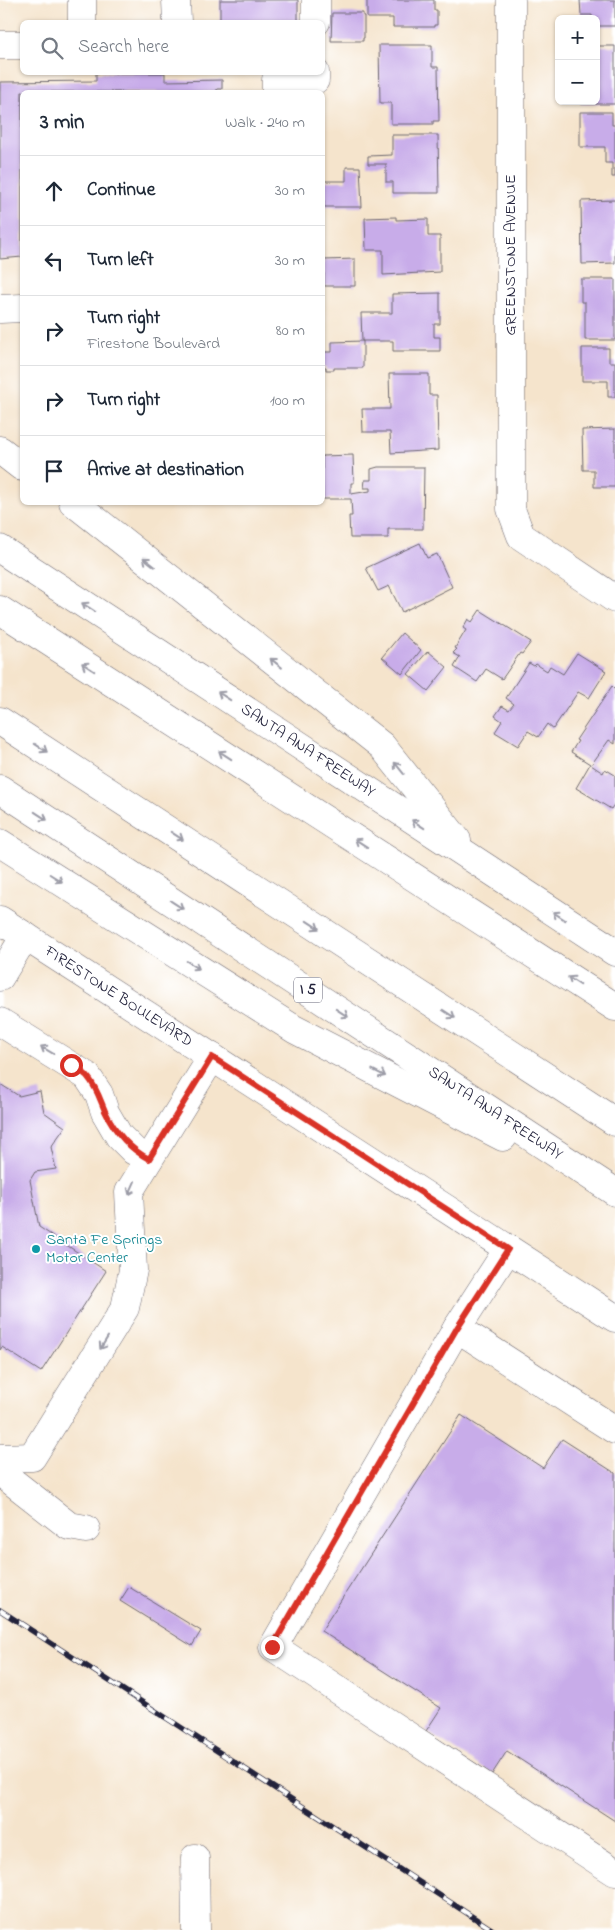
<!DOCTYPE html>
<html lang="en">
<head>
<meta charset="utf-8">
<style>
  body { margin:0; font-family:"Indie Flower",sans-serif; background:#f6f6f7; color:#1f2937 }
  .controls { position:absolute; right:15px; top:15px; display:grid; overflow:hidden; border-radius:8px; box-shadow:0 1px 4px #0004 }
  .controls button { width:45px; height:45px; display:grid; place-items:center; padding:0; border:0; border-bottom:1px solid #e0e1e3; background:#fff; color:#1f2937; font:25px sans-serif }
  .stop { position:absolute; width:15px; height:15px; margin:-11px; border:4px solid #d93025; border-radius:50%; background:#fff }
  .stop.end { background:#d93025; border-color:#fff; box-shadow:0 1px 5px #0008 }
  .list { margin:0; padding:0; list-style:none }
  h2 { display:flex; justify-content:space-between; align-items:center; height:65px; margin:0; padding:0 20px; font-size:21px }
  h2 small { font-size:16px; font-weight:400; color:#747a83 }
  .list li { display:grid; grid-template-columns:32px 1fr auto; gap:15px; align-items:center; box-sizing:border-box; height:70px; padding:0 20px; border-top:1px solid #e0e1e3 }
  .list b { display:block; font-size:19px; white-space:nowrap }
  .list p { margin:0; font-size:16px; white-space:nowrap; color:#747a83 }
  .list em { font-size:16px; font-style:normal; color:#747a83 }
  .icon { flex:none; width:28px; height:28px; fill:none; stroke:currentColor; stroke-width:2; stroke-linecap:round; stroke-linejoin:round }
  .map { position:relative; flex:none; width:615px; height:1930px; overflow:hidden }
  .search { position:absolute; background:#fff; box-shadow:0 1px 4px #0004; left:20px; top:20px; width:305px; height:55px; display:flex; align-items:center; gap:12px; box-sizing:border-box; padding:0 18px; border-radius:8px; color:#747a83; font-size:19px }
  .panel { position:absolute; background:#fff; box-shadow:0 1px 4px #0004; left:20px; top:90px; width:305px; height:415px; border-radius:8px }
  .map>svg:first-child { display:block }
  .building { fill:#c8ace9 }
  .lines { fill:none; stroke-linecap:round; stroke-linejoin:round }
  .minor-casing { stroke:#6c666e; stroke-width:29 }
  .highway-casing { stroke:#6c666e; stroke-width:29 }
  .minor { stroke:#fff; stroke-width:28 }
  .highway { stroke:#fff; stroke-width:28 }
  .rail-casing { stroke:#22223b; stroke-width:5.5 }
  .rail { stroke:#fff; stroke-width:4; stroke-dasharray:11; stroke-linecap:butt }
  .oneway { stroke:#9c9ca7 }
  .route { stroke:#d93025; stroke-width:6 }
  .culture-dot { fill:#0f9aa8; stroke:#fff; stroke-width:2 }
  .labels { text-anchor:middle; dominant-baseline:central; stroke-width:4; stroke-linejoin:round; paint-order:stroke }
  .shield { fill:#fff; stroke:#646476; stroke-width:1 }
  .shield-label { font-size:15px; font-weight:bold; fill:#22223b }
  .street-label { font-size:16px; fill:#22223b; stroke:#fff }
  .culture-label { font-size:16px; fill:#0d838f; stroke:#fff; text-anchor:start }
</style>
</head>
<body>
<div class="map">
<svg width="615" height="1930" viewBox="0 0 615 1930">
  <rect width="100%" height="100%" fill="#fff"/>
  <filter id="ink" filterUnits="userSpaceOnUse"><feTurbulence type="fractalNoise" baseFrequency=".02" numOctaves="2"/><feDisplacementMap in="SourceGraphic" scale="10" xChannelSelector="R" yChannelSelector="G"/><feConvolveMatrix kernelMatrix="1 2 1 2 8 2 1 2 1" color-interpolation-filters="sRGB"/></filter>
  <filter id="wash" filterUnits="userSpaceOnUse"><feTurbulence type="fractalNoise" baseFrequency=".0096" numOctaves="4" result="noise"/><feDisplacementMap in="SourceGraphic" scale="20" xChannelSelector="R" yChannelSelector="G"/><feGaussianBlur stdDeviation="1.12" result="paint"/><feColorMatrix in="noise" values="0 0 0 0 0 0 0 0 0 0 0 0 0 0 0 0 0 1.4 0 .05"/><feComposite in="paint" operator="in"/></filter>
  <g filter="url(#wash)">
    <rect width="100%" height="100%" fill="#f5e4cc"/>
    <g id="blocks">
      <!-- building -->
      <g class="building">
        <rect x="220" y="0" width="78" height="22"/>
        <polygon points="367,0 434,0 434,10 437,10 437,25 434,25 434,27 393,27 393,18 367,18"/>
        <polygon points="580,0 615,0 615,26 596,26 596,19 592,19 592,15 581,15"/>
        <polygon points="332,13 363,13 363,16 364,16 364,38 363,38 363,41 331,41"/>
        <polygon points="379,45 432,45 432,67 438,67 439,121 433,121 433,124 391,124 391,103 380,103"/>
        <polygon points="596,46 615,46 615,104 581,104 581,101 596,101"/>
        <polygon points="96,73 165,73 165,81 222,80 222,89 217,89 217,92 22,92 22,257 0,259 0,82 96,81"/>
        <polygon points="580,112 612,112 612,125 615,125 615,177 612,177 612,163 605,163 605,147 580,147"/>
        <polygon points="392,135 438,135 439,193 393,193 393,182 386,182 386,164 368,164 368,156 392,155"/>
        <polygon points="346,167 360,167 362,207 324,207 324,181 346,181"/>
        <polygon points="615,200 615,263 582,264 581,201"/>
        <polygon points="396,217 396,220 428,219 428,236 440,236 440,272 383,275 383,250 366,250 365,218"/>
        <polygon points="355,259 355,286 324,286 324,260"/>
        <polygon points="581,279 615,279 615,340 585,340 585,302 581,302"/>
        <polygon points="440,293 440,324 434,324 434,337 440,337 440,351 393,351 393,341 362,341 361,313 392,313 392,294"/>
        <polygon points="363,341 363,368 334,368 334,370 326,370 326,367 323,367 324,352 332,352 332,342"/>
        <polygon points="582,348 609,348 609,362 615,362 615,397 608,397 608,381 582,381"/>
        <polygon points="389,374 429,374 429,395 437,395 438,450 391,453 390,432 363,432 362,409 390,409"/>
        <polygon points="615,429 615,487 594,487 594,470 583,470 582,430"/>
        <polygon points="353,455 354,483 351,483 351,494 370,491 370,488 364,488 365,480 371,480 371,469 378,467 424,467 423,529 388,529 388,538 350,538 349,516 352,516 351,499 323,499 322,456"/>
        <polygon points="420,543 427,558 437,554 452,587 402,612 389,586 378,591 366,568"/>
        <polygon points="480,610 531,642 522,654 520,653 502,679 486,669 477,682 454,667 460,657 453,653 457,649 455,648 466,630 463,628 468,619 472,622"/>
        <polygon points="402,633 421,650 402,674 382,657"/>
        <polygon points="428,651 447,667 428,691 408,674"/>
        <polygon points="577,653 606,671 589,698 578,692 553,729 547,724 538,737 528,731 518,746 495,732 502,721 495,716 502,706 509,710 514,704 506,698 529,663 534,666 536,664 547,671 550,666 563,674"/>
        <polygon points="612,686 615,689 615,744 609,740 591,765 603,773 605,769 615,775 615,803 611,809 576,788 590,764 571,752 578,741 576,740"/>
        <polygon points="0,1084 19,1096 40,1091 44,1112 65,1127 51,1147 56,1169 35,1172 30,1180 39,1227 106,1271 41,1372 2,1347 0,1350"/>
        <polygon points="461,1415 543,1468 562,1439 615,1473 615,1821 507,1751 492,1774 426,1731 441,1708 321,1631"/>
        <polygon points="129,1587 201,1631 192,1646 120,1601"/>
      </g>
    </g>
  </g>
  <g filter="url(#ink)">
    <use href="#blocks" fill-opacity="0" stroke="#6c666e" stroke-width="1"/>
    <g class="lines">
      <defs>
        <g id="minor">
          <polyline points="82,0 82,22"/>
          <polyline points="176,0 177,22"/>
          <polyline points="511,0 511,509 521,536 615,599"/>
          <polyline points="316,22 316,0"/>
          <polyline points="0,45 22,45"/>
          <polyline points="276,92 276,80 315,80 315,72"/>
          <polyline points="0,309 22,308"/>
          <path id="s1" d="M 0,920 L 615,1318"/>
          <polyline points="0,977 25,936"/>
          <polyline points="0,1022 87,1076 99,1094 105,1112 119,1136 134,1151 149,1159"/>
          <polyline points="508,1249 457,1328 615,1430"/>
          <polyline points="457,1328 273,1647 615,1872"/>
          <polyline points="0,1458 32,1457 125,1308 133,1270 129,1192 212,1057"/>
          <polyline points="0,1472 69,1526 86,1529"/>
          <polyline points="195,1858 196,1930"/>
        </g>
        <g id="highway">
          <polyline points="0,450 22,467"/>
          <polyline points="73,502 382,746 457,840"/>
          <path id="s2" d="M 0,549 L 615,952"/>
          <polyline points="0,610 615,1007"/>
          <polyline points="0,721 615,1122"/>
          <path id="s3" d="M 0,789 L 615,1192"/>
          <polyline points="0,843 294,1029 503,1137"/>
        </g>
      </defs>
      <!-- minor casing -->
      <use href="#minor" class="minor-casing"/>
      <!-- highway casing -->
      <use href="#highway" class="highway-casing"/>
      <!-- minor -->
      <use href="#minor" class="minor"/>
      <!-- highway -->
      <use href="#highway" class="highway"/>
      <defs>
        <polyline id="rail" points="0,1610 493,1930"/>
      </defs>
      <!-- rail casing -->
      <use href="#rail" class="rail-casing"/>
      <!-- rail -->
      <use href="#rail" class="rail"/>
    </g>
    <!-- one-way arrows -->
    <defs><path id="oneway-shaft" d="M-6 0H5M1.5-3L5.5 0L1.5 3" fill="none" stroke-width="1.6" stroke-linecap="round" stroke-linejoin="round" transform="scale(1.25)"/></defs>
    <g class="oneway">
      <use href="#oneway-shaft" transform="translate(149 562) rotate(-142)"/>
      <use href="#oneway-shaft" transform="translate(88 607) rotate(-147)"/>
      <use href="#oneway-shaft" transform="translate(276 663) rotate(-142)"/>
      <use href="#oneway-shaft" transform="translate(88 667) rotate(-147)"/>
      <use href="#oneway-shaft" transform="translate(224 696) rotate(-147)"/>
      <use href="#oneway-shaft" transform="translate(41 748) rotate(33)"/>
      <use href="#oneway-shaft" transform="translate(225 755) rotate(-147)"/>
      <use href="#oneway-shaft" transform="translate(399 768) rotate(-129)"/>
      <use href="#oneway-shaft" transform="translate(41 816) rotate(33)"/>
      <use href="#oneway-shaft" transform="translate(418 824) rotate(-147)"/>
      <use href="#oneway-shaft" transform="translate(177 836) rotate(33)"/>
      <use href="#oneway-shaft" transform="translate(361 843) rotate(-147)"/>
      <use href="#oneway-shaft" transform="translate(56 878) rotate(32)"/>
      <use href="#oneway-shaft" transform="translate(177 905) rotate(33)"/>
      <use href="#oneway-shaft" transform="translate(559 916) rotate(-147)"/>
      <use href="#oneway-shaft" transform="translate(313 925) rotate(33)"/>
      <use href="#oneway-shaft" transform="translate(193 965) rotate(32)"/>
      <use href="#oneway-shaft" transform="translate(574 981) rotate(-147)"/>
      <use href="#oneway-shaft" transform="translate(342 1013) rotate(33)"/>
      <use href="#oneway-shaft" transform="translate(449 1014) rotate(33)"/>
      <use href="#oneway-shaft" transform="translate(47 1050) rotate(-149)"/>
      <use href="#oneway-shaft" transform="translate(379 1073) rotate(27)"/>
      <use href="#oneway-shaft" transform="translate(132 1188) rotate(114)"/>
      <use href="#oneway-shaft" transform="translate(104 1343) rotate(122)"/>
    </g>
  </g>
  <g class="lines" filter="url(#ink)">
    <!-- route -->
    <path class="route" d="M 71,1065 C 76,1068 83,1072 87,1076 C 96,1086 100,1099 105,1111 C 115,1132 128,1148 149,1159 L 212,1057 L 508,1249 L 457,1328 L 272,1647"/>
  </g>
  <!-- markers -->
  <circle class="culture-dot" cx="36" cy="1249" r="5"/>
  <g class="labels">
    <!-- shield labels -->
    <rect class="shield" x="294" y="977.5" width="28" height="25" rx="4"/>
    <g class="shield-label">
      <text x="308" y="990">I 5</text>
    </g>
    <!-- street labels -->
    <g class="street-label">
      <text transform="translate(511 255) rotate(-90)">GREENSTONE AVENUE</text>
      <text stroke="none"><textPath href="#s2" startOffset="368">SANTA ANA FREEWAY</textPath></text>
      <text stroke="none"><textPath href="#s1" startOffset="141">FIRESTONE BOULEVARD</textPath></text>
      <text stroke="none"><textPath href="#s3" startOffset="592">SANTA ANA FREEWAY</textPath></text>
    </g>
    <!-- culture labels -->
    <g class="culture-label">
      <text x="46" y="1240">Santa Fe Springs<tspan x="46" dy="18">Motor Center</tspan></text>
    </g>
  </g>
</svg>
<div class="controls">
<button>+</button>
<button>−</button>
</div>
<div class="stop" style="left:71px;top:1065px"></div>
<div class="stop end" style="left:272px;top:1647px"></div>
<div class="search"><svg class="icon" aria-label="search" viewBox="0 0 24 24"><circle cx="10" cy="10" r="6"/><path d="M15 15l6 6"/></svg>Search here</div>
<section class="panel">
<h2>3 min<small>Walk · 240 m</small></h2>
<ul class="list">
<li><svg class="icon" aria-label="ahead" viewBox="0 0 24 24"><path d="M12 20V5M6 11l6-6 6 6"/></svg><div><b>Continue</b></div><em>30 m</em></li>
<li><svg class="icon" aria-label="left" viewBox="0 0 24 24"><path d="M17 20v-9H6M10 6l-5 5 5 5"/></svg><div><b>Turn left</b></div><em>30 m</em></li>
<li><svg class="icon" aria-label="right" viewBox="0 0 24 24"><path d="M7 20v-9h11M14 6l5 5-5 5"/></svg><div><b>Turn right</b><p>Firestone Boulevard</p></div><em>80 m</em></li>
<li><svg class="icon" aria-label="right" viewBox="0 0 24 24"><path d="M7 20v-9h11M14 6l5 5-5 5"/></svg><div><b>Turn right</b></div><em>100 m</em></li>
<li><svg class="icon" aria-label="arrive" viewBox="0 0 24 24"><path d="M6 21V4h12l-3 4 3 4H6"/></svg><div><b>Arrive at destination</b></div></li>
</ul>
</section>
</div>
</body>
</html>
